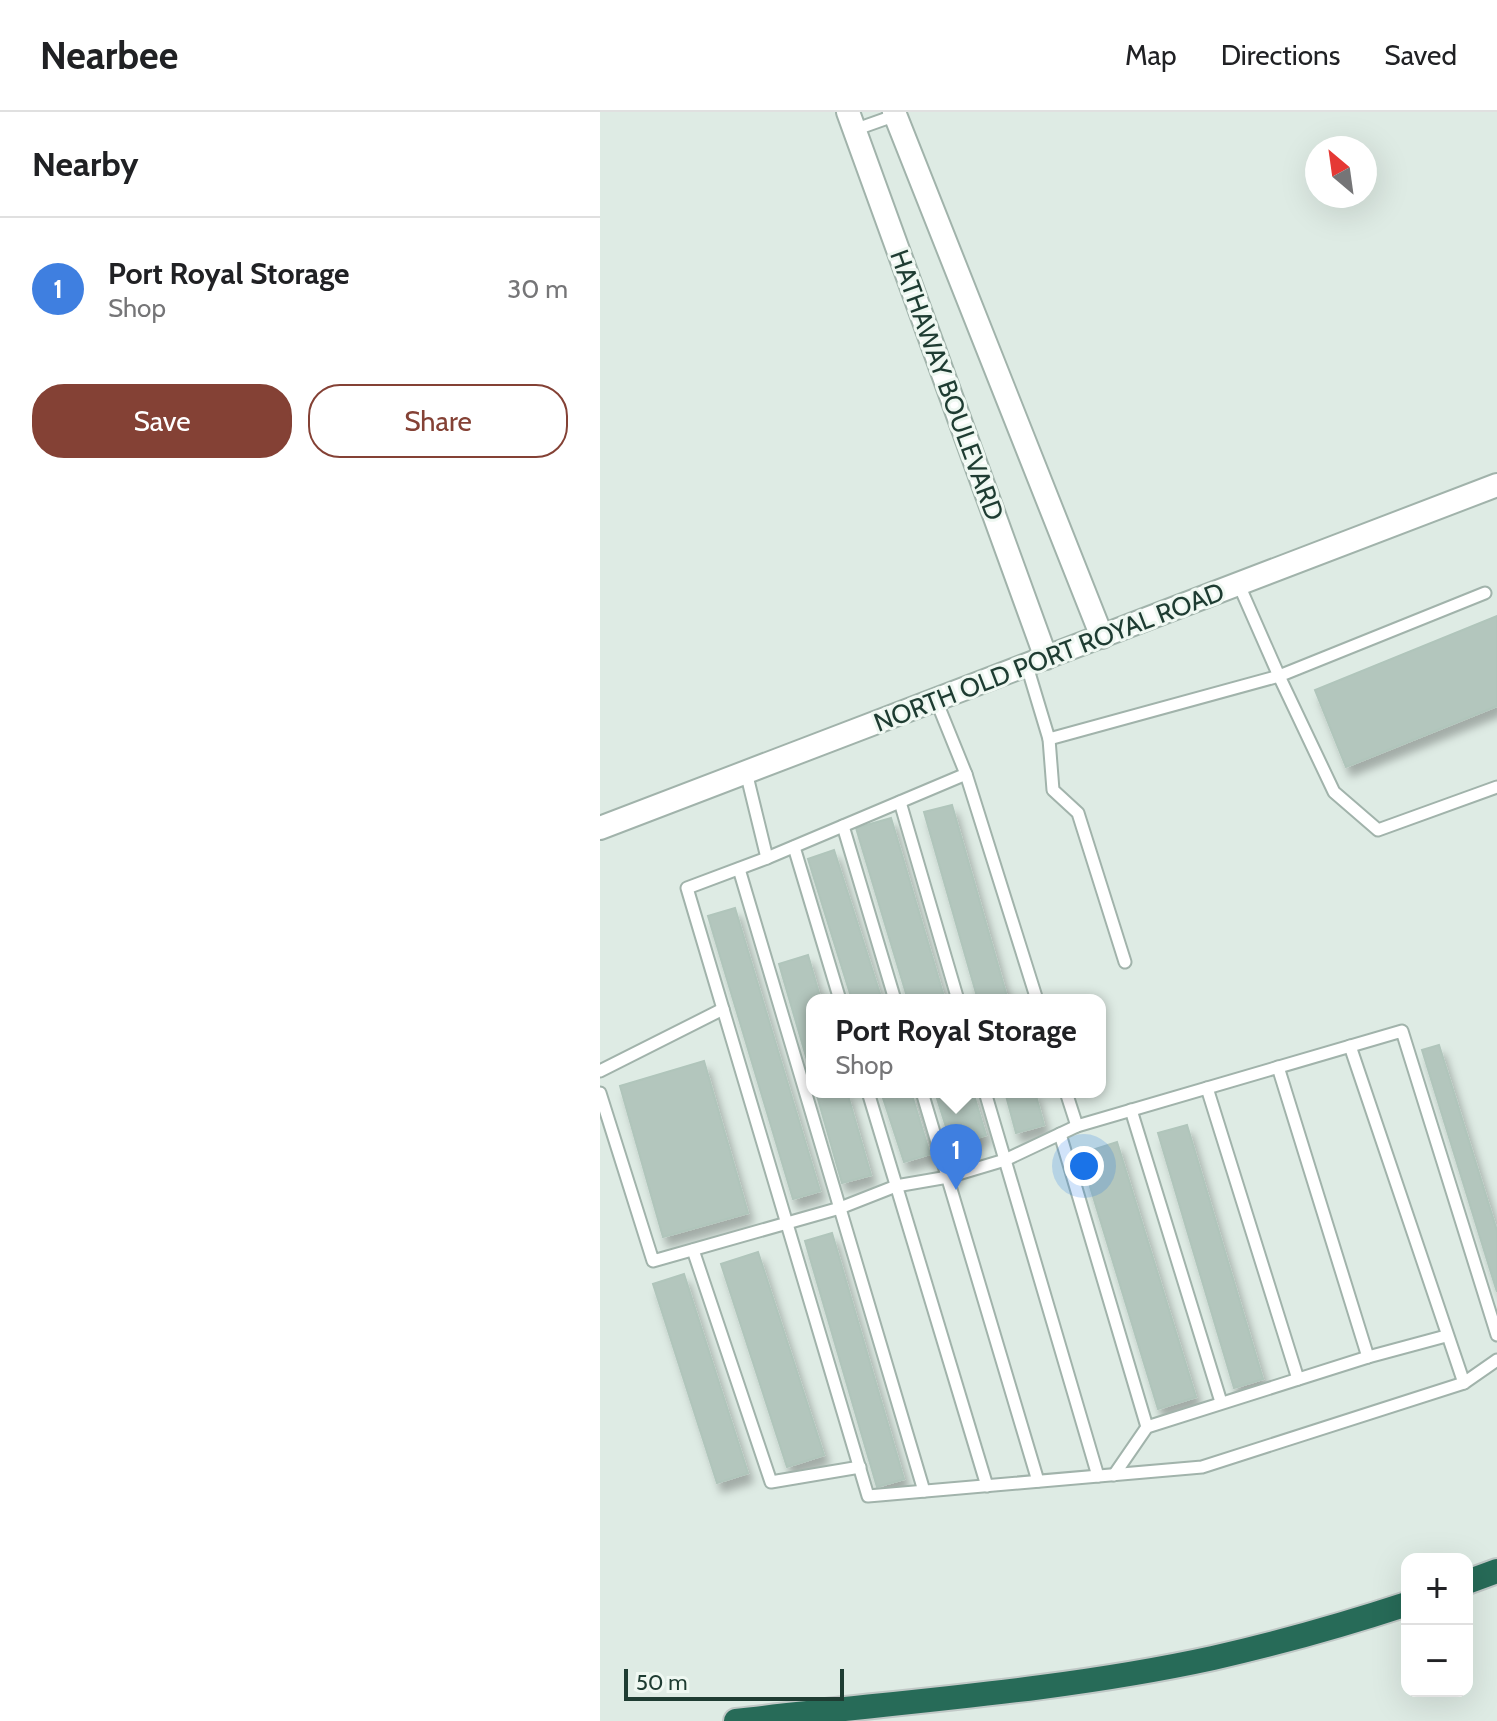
<!DOCTYPE html>
<html lang="en">
<head>
<meta charset="utf-8">
<style>
  body { margin:0; font-family:Cabin,sans-serif; background:#f6f6f6; color:#202124 }
  .controls { position:absolute; right:24px; bottom:24px; display:grid; overflow:hidden; border-radius:16px; box-shadow:0 8px 32px #0002 }
  .controls button { width:72px; height:72px; display:grid; place-items:center; padding:0; border:0; border-bottom:2px solid #e0e0e0; background:#fff; color:#202124; font:40px sans-serif }
  .compass { position:absolute; left:705px; top:24px; width:72px; height:72px; border-radius:50%; background:#fff; box-shadow:0 8px 32px #0002; rotate:331deg }
  .scale { position:absolute; left:24px; bottom:20px; width:220px; box-sizing:border-box; padding-left:8px; border:4px solid #1e3c32; border-top:0; font-size:22px; line-height:28px; white-space:nowrap; color:#1e3c32; -webkit-text-stroke:6px #eff8f2; paint-order:stroke }
  .you { position:absolute; left:484px; top:1054px; width:28px; height:28px; margin:-20px; border:6px solid #fff; border-radius:50%; background:#1a73e8; box-shadow:0 0 0 12px #1a73e833 }
  .badge { display:grid; place-items:center; width:52px; height:52px; border-radius:50%; background:#844135; color:#fff; font-size:26px; font-weight:700 }
  .pin { position:absolute; translate:-50% -66px; filter:drop-shadow(0 2px 4px #0008) }
  .pin::after { content:''; position:absolute; top:42px; width:28px; height:24px; background:inherit; clip-path:polygon(0 0,100% 0,50% 100%) }
  .popup { position:absolute; left:206px; top:882px; width:300px; height:104px; box-sizing:border-box; display:grid; place-content:center; border-radius:16px; background:#fff; filter:drop-shadow(0 2px 6px #0005); font-size:26px; white-space:nowrap; color:#757577 }
  .popup b { font-size:30px; color:#202124 }
  .popup::after { content:''; position:absolute; left:50%; top:100%; margin-left:-16px; border:16px solid transparent; border-top-color:#fff }
  .list { margin:0; padding:0; list-style:none }
  h2 { display:flex; justify-content:space-between; align-items:center; height:104px; margin:0; padding:0 32px; font-size:34px }
  h2 small { font-size:26px; font-weight:400; color:#757577 }
  .list li { display:grid; grid-template-columns:52px 1fr auto; gap:24px; align-items:center; box-sizing:border-box; height:144px; padding:0 32px; border-top:2px solid #e0e0e0 }
  .list b { display:block; font-size:30px; white-space:nowrap }
  .list p { margin:0; font-size:26px; white-space:nowrap; color:#757577 }
  .list em { font-size:26px; font-style:normal; color:#757577 }
  .actions { display:flex; gap:16px; padding:24px 32px }
  .actions a { flex:1; padding:18px 0; border:2px solid #844135; border-radius:32px; text-align:center; font-size:28px; color:#844135 }
  .actions .main { background:#844135; color:#fff }
  .map { position:relative; flex:none; width:897px; height:1609px; overflow:hidden }
  header { display:flex; align-items:center; gap:48px; box-sizing:border-box; height:112px; padding:0 40px; background:#fff; border-bottom:2px solid #e0e0e0 }
  header strong { font-size:38px }
  nav { display:flex; gap:44px; margin-inline-start:auto; font-size:28px }
  main { display:flex }
  aside { flex:1; background:#fff }
  .map>svg:first-child { display:block }
  .building { fill:#b3c6bd; stroke:#b0c5bb; stroke-width:2; filter:url(#shadow) }
  .lines { fill:none; stroke-linecap:round; stroke-linejoin:round }
  .service-casing { stroke:#a1b3ab; stroke-width:15 }
  .minor-casing { stroke:#a1b3ab; stroke-width:26 }
  .motorway-casing { stroke:#c0c8c6; stroke-width:28 }
  .service { stroke:#fff; stroke-width:11 }
  .minor { stroke:#fff; stroke-width:22 }
  .motorway { stroke:#276b58; stroke-width:24 }
  .labels { text-anchor:middle; dominant-baseline:central; stroke-width:6; stroke-linejoin:round; paint-order:stroke }
  .street-label { font-size:26px; fill:#1e3c32; stroke:#eff8f2 }
</style>
</head>
<body>
<header>
<strong>Nearbee</strong>
<nav><a>Map</a><a>Directions</a><a>Saved</a></nav>
</header>
<main>
<aside>
<h2>Nearby<small></small></h2>
<ul class="list">
<li><span class="badge" style="background:#3f7fe0">1</span><div><b>Port Royal Storage</b><p>Shop</p></div><em>30 m</em></li>
</ul>
<div class="actions"><a class="main">Save</a><a>Share</a></div>
</aside>
<div class="map">
<svg width="897" height="1609" viewBox="0 0 897 1609">
  <defs>
    <filter id="shadow"><feDropShadow dx="5" dy="9" stdDeviation="4" flood-color="#0004"/></filter>
  </defs>
  <rect width="100%" height="100%" fill="#deebe4"/>
  <!-- building -->
  <g class="building">
    <polygon points="897,504 897,594 746,655 715,578"/>
    <polygon points="352,693 408,888 378,888 324,700"/>
    <polygon points="291,706 345,888 308,888 256,716"/>
    <polygon points="234,738 282,888 252,888 208,747"/>
    <polygon points="135,796 220,1079 193,1087 108,804"/>
    <polygon points="208,843 221,888 212,888 212,965 179,852"/>
    <polygon points="839,933 897,1119 897,1180 822,938"/>
    <polygon points="104,949 148,1101 63,1125 20,974"/>
    <polygon points="216,980 247,980 271,1063 242,1071"/>
    <polygon points="281,980 311,980 330,1042 304,1050"/>
    <polygon points="335,980 373,980 386,1023 352,1034"/>
    <polygon points="405,980 435,980 444,1013 416,1021"/>
    <polygon points="587,1013 663,1267 634,1276 558,1021"/>
    <polygon points="517,1030 596,1285 558,1297 480,1042"/>
    <polygon points="232,1121 304,1367 277,1375 205,1129"/>
    <polygon points="158,1140 224,1343 187,1355 121,1152"/>
    <polygon points="84,1162 148,1361 117,1371 53,1172"/>
  </g>
  <g class="lines">
    <defs>
      <g id="service">
        <polyline points="254,18 299,2"/>
        <polyline points="885,481 679,564 734,680 778,718 897,675"/>
        <polyline points="427,554 449,627 679,564 639,473"/>
        <polyline points="449,627 453,678 478,701 525,850"/>
        <polyline points="146,660 167,746 366,662 336,588"/>
        <polyline points="366,662 437,888"/>
        <polyline points="300,690 358,888"/>
        <polyline points="243,714 295,888"/>
        <polyline points="194,735 240,888"/>
        <polyline points="167,746 87,776 268,1384 602,1355 864,1271 897,1248"/>
        <polyline points="139,757 324,1379"/>
        <polyline points="750,934 864,1271"/>
        <polyline points="678,955 768,1245"/>
        <polyline points="0,959 123,897"/>
        <polyline points="607,976 698,1267"/>
        <polyline points="268,980 387,1374"/>
        <polyline points="322,980 438,1369"/>
        <polyline points="385,980 498,1364"/>
        <polyline points="466,980 477,1014 802,919 897,1223"/>
        <polyline points="0,981 53,1149 240,1096 296,1074 348,1065 405,1048 477,1014"/>
        <polyline points="531,998 621,1290"/>
        <polyline points="460,1022 547,1315"/>
        <polyline points="93,1138 171,1370 260,1355"/>
        <polyline points="514,1363 547,1315 768,1245 846,1224"/>
      </g>
      <g id="minor">
        <polyline points="248,0 446,546"/>
        <polyline points="294,0 502,525"/>
        <polyline points="0,716 897,373"/>
      </g>
      <g id="motorway">
        <polyline points="867,1470 897,1459"/>
        <path d="M 136,1609 C 294,1590 457,1580 613,1546 C 679,1531 743,1513 807,1492"/>
      </g>
    </defs>
    <!-- service casing -->
    <use href="#service" class="service-casing"/>
    <!-- minor casing -->
    <use href="#minor" class="minor-casing"/>
    <!-- motorway casing -->
    <use href="#motorway" class="motorway-casing"/>
    <!-- service -->
    <use href="#service" class="service"/>
    <!-- minor -->
    <use href="#minor" class="minor"/>
    <!-- motorway -->
    <use href="#motorway" class="motorway"/>
  </g>
  <g class="labels">
    <!-- street labels -->
    <g class="street-label">
      <text transform="translate(347 273) rotate(70)">HATHAWAY BOULEVARD</text>
      <text transform="translate(449 545) rotate(-21)">NORTH OLD PORT ROYAL ROAD</text>
    </g>
  </g>
</svg>
<div class="controls">
<button>+</button>
<button>−</button>
</div>
<svg class="compass" viewBox="-18 -18 36 36"><path d="M0-13l5 13h-10z" fill="#e53935"/><path d="M0 13l5-13h-10z" fill="#757577"/></svg>
<div class="scale">50 m</div>
<div class="you"></div>
<div class="pin badge" style="left:356px;top:1078px;background:#3f7fe0">1</div>
<div class="popup"><b>Port Royal Storage</b>Shop</div>
</div>
</main>
</body>
</html>
